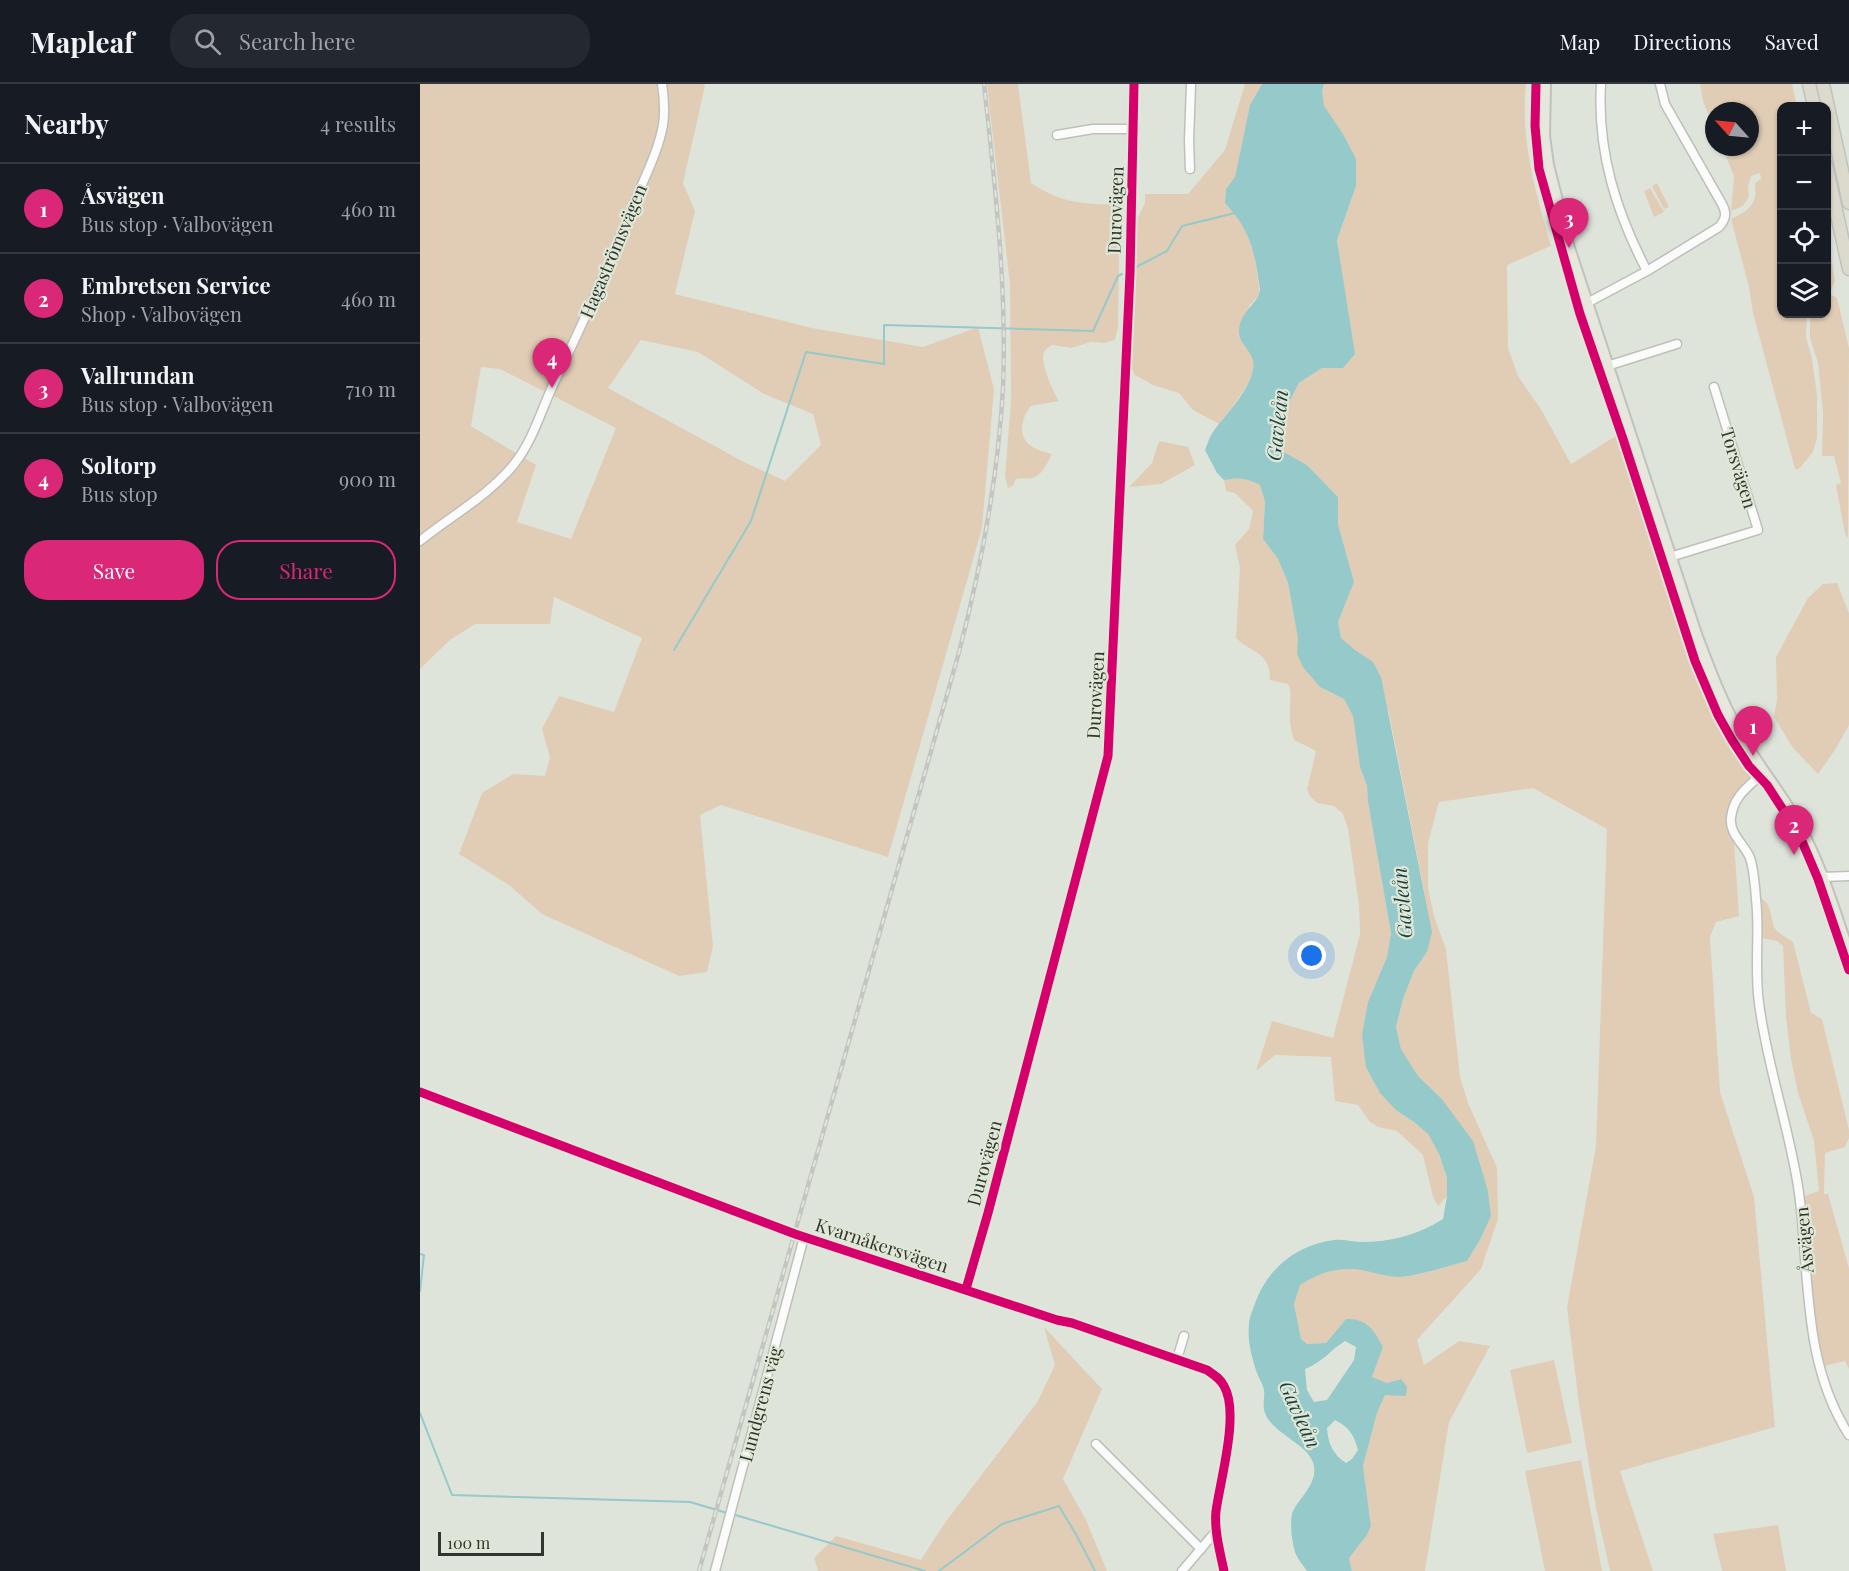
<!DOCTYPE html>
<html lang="en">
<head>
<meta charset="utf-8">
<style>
  body { margin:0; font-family:"Playfair Display",serif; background:#242831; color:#f1f3f6 }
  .controls { position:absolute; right:18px; top:18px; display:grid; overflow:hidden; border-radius:12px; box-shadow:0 2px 4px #0004 }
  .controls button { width:54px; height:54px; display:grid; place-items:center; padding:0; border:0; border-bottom:2px solid #363941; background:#171b24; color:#f1f3f6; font:30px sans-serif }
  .compass { position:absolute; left:1285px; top:18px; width:54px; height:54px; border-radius:50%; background:#171b24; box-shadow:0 2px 4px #0004; rotate:297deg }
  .scale { position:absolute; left:18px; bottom:15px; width:106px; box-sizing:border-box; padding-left:6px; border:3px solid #32362f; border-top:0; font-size:16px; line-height:21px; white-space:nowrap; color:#32362f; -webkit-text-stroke:4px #dfe8d7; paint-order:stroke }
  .you { position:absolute; left:892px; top:872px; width:21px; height:21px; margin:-15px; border:4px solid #fff; border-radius:50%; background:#1a73e8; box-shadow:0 0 0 9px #1a73e833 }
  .badge { display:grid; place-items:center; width:39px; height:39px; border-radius:50%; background:#db2777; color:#fff; font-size:20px; font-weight:700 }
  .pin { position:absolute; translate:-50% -50px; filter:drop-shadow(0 2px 3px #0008) }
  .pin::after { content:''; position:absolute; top:32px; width:21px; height:18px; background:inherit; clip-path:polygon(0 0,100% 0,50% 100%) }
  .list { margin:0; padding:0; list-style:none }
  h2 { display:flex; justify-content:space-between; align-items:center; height:78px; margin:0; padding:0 24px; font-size:26px }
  h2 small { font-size:20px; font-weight:400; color:#9ea1a6 }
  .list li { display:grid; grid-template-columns:39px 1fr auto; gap:18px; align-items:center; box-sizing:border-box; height:90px; padding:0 24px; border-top:2px solid #363941 }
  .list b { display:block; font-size:22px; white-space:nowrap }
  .list p { margin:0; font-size:20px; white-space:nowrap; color:#9ea1a6 }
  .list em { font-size:20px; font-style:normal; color:#9ea1a6 }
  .actions { display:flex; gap:12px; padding:18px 24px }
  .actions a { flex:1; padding:14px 0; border:2px solid #db2777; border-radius:24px; text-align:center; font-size:21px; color:#db2777 }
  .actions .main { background:#db2777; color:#fff }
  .icon { flex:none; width:33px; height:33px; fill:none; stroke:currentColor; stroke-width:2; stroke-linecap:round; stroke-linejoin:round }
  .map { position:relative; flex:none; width:1429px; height:1487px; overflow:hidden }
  header { display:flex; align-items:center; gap:36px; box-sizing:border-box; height:84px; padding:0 30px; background:#171b24; border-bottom:2px solid #363941 }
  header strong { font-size:28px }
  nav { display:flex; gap:33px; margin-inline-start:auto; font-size:21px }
  .search { width:420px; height:54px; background:#242831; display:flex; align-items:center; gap:15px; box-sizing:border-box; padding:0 21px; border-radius:24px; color:#9ea1a6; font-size:22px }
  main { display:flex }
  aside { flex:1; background:#171b24 }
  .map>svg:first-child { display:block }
  .green { fill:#e1cdb6; fill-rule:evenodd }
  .water { fill:#96c9c9; fill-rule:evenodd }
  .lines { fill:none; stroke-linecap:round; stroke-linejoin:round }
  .stream { stroke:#96c9c9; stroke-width:2 }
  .minor-casing { stroke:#bcc0b9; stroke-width:11 }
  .major-casing { stroke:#bfc2bd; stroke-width:14 }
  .highway-casing { stroke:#bfc2bd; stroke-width:15 }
  .minor { stroke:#fafbfa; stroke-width:8 }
  .major { stroke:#e8e7de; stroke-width:10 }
  .highway { stroke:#dcdacc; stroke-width:12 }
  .rail-casing { stroke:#c4c5c2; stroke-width:4.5 }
  .rail { stroke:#dfe8d7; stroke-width:2; stroke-dasharray:7; stroke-linecap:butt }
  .cycleway-casing { stroke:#dfe8d7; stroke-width:13 }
  .cycleway { stroke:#d6006c; stroke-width:9 }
  .labels { text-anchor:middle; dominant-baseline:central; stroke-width:4.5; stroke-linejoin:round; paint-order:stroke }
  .street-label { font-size:18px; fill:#32362f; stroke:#dfe8d7 }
  .water-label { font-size:20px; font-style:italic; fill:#1c3f41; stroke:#dfe8d7 }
</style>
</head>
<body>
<header>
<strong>Mapleaf</strong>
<div class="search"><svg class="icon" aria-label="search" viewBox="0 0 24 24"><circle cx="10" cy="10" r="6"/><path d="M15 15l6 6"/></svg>Search here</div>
<nav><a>Map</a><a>Directions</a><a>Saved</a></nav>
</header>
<main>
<aside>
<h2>Nearby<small>4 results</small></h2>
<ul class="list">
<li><span class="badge">1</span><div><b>Åsvägen</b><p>Bus stop · Valbovägen</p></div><em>460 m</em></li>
<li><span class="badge">2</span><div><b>Embretsen Service</b><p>Shop · Valbovägen</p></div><em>460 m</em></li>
<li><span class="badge">3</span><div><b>Vallrundan</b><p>Bus stop · Valbovägen</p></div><em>710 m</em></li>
<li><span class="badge">4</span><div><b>Soltorp</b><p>Bus stop</p></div><em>900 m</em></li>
</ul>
<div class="actions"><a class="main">Save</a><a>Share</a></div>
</aside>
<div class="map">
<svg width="1429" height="1487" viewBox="0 0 1429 1487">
  <rect width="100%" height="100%" fill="#dfe4db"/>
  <!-- green -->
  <g class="green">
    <path d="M 0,0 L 283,0 L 285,2 L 263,99 L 275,127 L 255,210 L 392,244 L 503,263 L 558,243 L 574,305 L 562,444 L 468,773 L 301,721 L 280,731 L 293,862 L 287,888 L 259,892 L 122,830 L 89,801 L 39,770 L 62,709 L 93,690 L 125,692 L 130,673 L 122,645 L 139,612 L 194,628 L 222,554 L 134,513 L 130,540 L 55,540 L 30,556 L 0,585 ZM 221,256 L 278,268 L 344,310 L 393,330 L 401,361 L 365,397 L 324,378 L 188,304 ZM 61,283 L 80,285 L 196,344 L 151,455 L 97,438 L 116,381 L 51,342 Z"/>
    <path d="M 567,0 L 598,0 L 611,99 C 641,119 665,121 700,120 L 698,243 L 695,256 L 684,259 L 671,258 L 651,264 L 632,261 C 629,263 626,265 624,268 C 620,280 633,307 639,317 L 611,322 C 602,333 597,351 610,361 C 616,366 625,368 632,370 C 628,378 622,392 612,394 C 607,395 602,394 596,395 L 593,402 L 588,404 L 585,392 L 591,317 L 590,201 Z"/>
    <path d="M 825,0 L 842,0 L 830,21 L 815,94 L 806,106 L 805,119 L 822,139 L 833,162 L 840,210 L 829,222 L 824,262 C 826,264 829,266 831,269 C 844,288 810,325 799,340 L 773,326 L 759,309 L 733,301 L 715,291 L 709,280 L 715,153 L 718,133 L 725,119 L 725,110 L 768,110 L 805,66 Z"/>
    <path d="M 904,0 L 1106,0 C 1100,57 1116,108 1131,162 L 1087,181 L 1088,264 L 1098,292 L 1122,327 L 1151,380 L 1199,350 L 1256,529 L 1295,635 L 1338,695 L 1327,708 L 1319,722 L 1313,741 L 1319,832 L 1296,838 L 1290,853 L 1300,1008 L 1334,1113 L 1355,1343 L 1200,1387 L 1233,1487 L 1190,1487 L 1176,1424 L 1159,1320 L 1147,1223 L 1176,1062 L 1187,745 L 1113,704 L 1019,718 L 1008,759 L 1008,804 L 1014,832 L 1026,865 L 1040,993 L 1048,1019 L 1077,1084 L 1078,1135 L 1061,1185 L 997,1256 L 1004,1281 L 1039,1257 L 1070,1262 L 1029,1338 L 1005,1487 L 932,1487 L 929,1474 L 947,1451 L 951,1442 L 943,1382 L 957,1329 L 965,1311 L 975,1311 L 981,1295 L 967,1299 L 952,1293 L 963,1263 L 926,1235 L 906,1259 L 887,1260 L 881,1255 L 874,1220 L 880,1200 C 895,1191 914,1184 933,1185 C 948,1186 963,1193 979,1193 C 998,1192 1028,1182 1047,1177 L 1060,1156 L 1071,1132 L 1068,1107 L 1021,1014 L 998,992 L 981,965 L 976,943 L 983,915 L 994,887 L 1007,868 L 1004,806 L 969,629 L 935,566 L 921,554 L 918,538 L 934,498 L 918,440 L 918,413 L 887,381 L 862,367 L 862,332 L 879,299 L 902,284 L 923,284 L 934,270 L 917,156 L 936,102 L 925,56 L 903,22 L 902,7 Z"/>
    <path d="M 1280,0 L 1372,0 L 1377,22 L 1362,22 L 1362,230 L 1387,230 L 1386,253 L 1392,275 L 1397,311 L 1397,354 L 1393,368 L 1379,385 L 1375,385 L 1333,229 L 1329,203 L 1311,135 C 1320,131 1334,124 1335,112 C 1336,107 1334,104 1336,98 L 1341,95 L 1340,89 L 1331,92 L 1328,102 L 1329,113 L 1323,122 L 1311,127 L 1314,92 L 1302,63 L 1330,63 L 1330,27 L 1294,27 L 1294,44 L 1283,17 Z"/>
    <polygon points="1237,99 1249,123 1244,125 1232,102"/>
    <polygon points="1230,104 1244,128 1234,133 1224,107"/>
    <polygon points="1407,153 1415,197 1409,210 1417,214 1429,264 1428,454 1425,450 1416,401 1421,399 1414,372 1402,372 1403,329 1398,279 1390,254 1390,230 1406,230"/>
    <polygon points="739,357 768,363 775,381 741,400 709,403 732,379"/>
    <path d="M 814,394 L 826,394 L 840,401 L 845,418 L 843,455 L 858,475 L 868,499 L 879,554 L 877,570 L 900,603 L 924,615 L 933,632 L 940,683 L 947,702 L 948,718 L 971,849 L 967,873 L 948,918 L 942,950 L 977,1027 L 994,1038 L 1008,1050 L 1019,1070 L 1027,1094 L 1027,1112 L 1018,1122 L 1013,1113 L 1003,1071 L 977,1047 L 958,1043 L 950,1038 L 938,1021 L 915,1017 L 911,973 L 855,971 L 836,987 L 852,937 L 913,954 L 940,850 L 939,821 L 928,745 L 923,730 L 914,722 L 897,719 L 890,712 L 887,706 L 896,667 L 874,656 C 870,644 869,632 870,620 C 870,612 872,608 868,600 L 850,596 C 851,569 832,569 816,554 L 820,484 L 815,461 L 829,445 L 833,427 L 815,409 L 806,407 L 804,396 Z"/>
    <polygon points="1417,499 1429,529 1429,641 1415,666 1398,690 1373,664 1354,633 1357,616 1356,573 1388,514 1403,500"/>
    <path d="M 1337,814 C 1354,816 1349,836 1356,846 C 1359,850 1368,854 1373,858 L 1391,929 L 1402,935 L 1429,1046 L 1429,1054 L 1425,1063 L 1405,1069 L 1404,1110 L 1408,1110 L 1429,1184 L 1429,1285 L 1425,1277 L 1401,1283 L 1394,1247 L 1382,1113 L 1399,1107 L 1394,1057 L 1378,1009 L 1371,975 L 1366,933 L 1363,862 L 1357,857 L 1341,854 Z"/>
    <polygon points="624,1243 682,1305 643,1395 666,1436 687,1487 398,1487 394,1474 416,1452 501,1476 524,1440 618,1317 635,1281"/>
    <polygon points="1134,1276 1152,1359 1107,1369 1090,1286"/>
    <polygon points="1161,1376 1182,1487 1125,1487 1105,1387"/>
    <polygon points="1358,1441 1366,1487 1302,1487 1293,1450"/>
  </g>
  <!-- water -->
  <path class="water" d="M 842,0 L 904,0 L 902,7 L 904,22 L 923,50 L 936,75 L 936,102 L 917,156 L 935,270 L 923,284 L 902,284 L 879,299 L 862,332 L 862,367 L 887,381 L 918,413 L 918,440 L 934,498 L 918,538 L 921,554 L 935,566 L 953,578 L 961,593 L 1012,848 L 1007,868 L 994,887 L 983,915 L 976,943 L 981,965 L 998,992 L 1021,1014 L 1053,1057 L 1068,1107 L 1071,1132 L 1060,1156 L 1047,1177 C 1028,1182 998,1192 979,1193 C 963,1193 948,1186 933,1185 C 914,1184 895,1191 880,1201 L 874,1220 L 881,1255 L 887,1260 L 906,1259 L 926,1235 C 947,1234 954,1246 963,1263 L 952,1293 L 967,1299 L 981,1295 L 987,1303 L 986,1312 L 965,1311 L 957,1329 L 943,1382 L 951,1442 L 947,1451 L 929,1474 L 932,1487 L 887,1487 C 883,1481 877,1474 875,1468 C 872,1458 869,1436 873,1427 C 880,1413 897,1400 894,1382 C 890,1360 852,1350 845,1329 C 842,1322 845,1313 844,1306 C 843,1300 839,1295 837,1289 C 832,1275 827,1256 829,1240 C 829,1234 832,1228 834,1222 C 846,1186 875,1161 914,1156 C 923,1155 932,1158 941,1158 C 970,1158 999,1151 1023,1135 L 1027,1112 L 1027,1094 L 1019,1070 L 1008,1050 L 994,1038 L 977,1027 L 960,1009 L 946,983 L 942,950 L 948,918 L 967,873 L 971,849 L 948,718 L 947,702 L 940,683 L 933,632 L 924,615 L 900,603 L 883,583 L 877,570 L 878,554 L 868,499 L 858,475 L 843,455 L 845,418 L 840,401 C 827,394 819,393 804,396 L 797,389 L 785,366 C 787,362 788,357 790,353 C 792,349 795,345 798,341 C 811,325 828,307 833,286 C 837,265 814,262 820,240 C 824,225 840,217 840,205 C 834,166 832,149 805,119 L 806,105 L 815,93 L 830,21 ZM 925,1257 L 936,1263 L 934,1276 L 907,1316 L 894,1318 L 887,1306 L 885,1285 C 903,1278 909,1267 925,1257 ZM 915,1336 C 929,1343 934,1351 938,1366 L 932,1375 L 926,1379 C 913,1371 908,1359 907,1344 Z"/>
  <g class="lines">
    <!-- stream -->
    <g class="stream">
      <polyline points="714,184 747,167 762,142 815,129"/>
      <polyline points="254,566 331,437 386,268 464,280 464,241 673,247 698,192 702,190"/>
      <polyline points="0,1170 4,1171 0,1207"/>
      <polyline points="0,1329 32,1411 270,1418 307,1429"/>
      <polyline points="312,1430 505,1487"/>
      <polyline points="519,1487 582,1440 639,1422 658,1454 675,1487"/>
    </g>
    <defs>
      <g id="minor">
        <path d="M 1181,0 C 1177,67 1196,128 1227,187"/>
        <polyline points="637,51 673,45 714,45"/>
        <polyline points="770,85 769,57 771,0"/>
        <path d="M 1167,219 L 1227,187 L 1299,143 C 1306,135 1307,129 1302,120 L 1245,20 L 1240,0"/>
        <polyline points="1187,282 1257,260"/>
        <path d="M 0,457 C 31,432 71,410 95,379 C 113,356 121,327 133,301 C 162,242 188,183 213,122 C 223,96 238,69 243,41 C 245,28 244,13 242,0"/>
        <polyline points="1250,473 1338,446 1294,303"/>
        <path d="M 1344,688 C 1329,702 1313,712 1311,734 C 1309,750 1325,761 1330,774 C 1334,786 1335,802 1336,815 C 1340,849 1334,884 1339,919 C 1347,983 1370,1045 1379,1109 C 1390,1192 1382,1278 1429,1351"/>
        <polyline points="1402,793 1429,792"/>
        <path d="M 0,1008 L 375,1150 L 637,1236 L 652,1239 L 787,1286 C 794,1291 800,1294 804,1302 C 820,1329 800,1397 796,1427 C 794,1446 800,1468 804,1487"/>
        <polyline points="546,1205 568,1129 688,672 710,189 714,0"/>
        <polyline points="757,1275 764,1252"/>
        <polyline points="676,1360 781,1465"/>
        <polyline points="295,1487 384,1153"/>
        <polyline points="762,1487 797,1446"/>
      </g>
      <path id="major" d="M 1125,0 L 1124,52 L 1128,81 L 1149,164 L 1276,550 C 1289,585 1302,619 1320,651 C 1337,681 1360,708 1377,738 C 1400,779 1414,826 1429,870"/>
      <g id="highway">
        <polyline points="1389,0 1394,22"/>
        <polyline points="1403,0 1429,119"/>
        <polyline points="1406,81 1429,185"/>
      </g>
    </defs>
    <!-- minor casing -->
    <use href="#minor" class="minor-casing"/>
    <!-- major casing -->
    <use href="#major" class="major-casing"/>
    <!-- highway casing -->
    <use href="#highway" class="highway-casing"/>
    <!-- minor -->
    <use href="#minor" class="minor"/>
    <!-- major -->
    <use href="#major" class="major"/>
    <!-- highway -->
    <use href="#highway" class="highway"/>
    <defs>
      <path id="rail" d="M 279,1487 L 538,572 C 561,484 578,395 583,304 C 587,202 575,101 564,0"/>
    </defs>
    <!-- rail casing -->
    <use href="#rail" class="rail-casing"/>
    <!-- rail -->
    <use href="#rail" class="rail"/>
    <defs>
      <g id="cycleway">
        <polyline points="1116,0 1115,42 1119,85 1160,230 1203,355 1275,577 1298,631 1312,656 1329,682 1347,701 1373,741 1381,755 1398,795 1429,886"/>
        <path d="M 0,1008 L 375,1150 L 637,1236 L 652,1239 L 787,1286 C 794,1291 800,1294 804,1302 C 820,1329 800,1397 796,1427 C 794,1446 800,1468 804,1487"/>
        <polyline points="546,1205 568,1129 688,672 710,189 714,0"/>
      </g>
    </defs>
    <!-- cycleway casing -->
    <use href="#cycleway" class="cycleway-casing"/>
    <!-- cycleway -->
    <use href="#cycleway" class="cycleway"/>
  </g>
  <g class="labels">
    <!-- street labels -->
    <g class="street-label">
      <text transform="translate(695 126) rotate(-88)">Durovägen</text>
      <text transform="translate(193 167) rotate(-67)">Hagaströmsvägen</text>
      <text transform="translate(1319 384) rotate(73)">Torsvägen</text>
      <text transform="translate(675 611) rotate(-87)">Durovägen</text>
      <text transform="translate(564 1079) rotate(-75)">Durovägen</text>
      <text transform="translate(1384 1156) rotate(-95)">Åsvägen</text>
      <text transform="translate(462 1161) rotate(18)">Kvarnåkersvägen</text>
      <text transform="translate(340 1320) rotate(-75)">Lundgrens väg</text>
    </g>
    <!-- water labels -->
    <g class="water-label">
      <text transform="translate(856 341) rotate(-84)">Gavleån</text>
      <text transform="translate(981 819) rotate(-95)">Gavleån</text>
      <text transform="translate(881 1330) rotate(65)">Gavleån</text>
    </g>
  </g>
</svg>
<div class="controls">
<button>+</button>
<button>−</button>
<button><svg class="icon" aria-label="locate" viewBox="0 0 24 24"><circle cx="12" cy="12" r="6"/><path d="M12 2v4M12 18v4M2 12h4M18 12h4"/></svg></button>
<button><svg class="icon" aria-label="layers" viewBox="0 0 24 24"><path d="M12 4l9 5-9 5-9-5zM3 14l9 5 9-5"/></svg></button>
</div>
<svg class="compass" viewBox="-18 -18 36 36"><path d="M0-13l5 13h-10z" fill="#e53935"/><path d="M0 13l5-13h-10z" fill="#9ea1a6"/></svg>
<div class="scale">100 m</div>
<div class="you"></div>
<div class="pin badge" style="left:1333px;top:672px">1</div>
<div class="pin badge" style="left:1374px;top:771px">2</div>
<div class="pin badge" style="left:1149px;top:164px">3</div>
<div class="pin badge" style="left:132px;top:304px">4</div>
</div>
</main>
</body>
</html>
